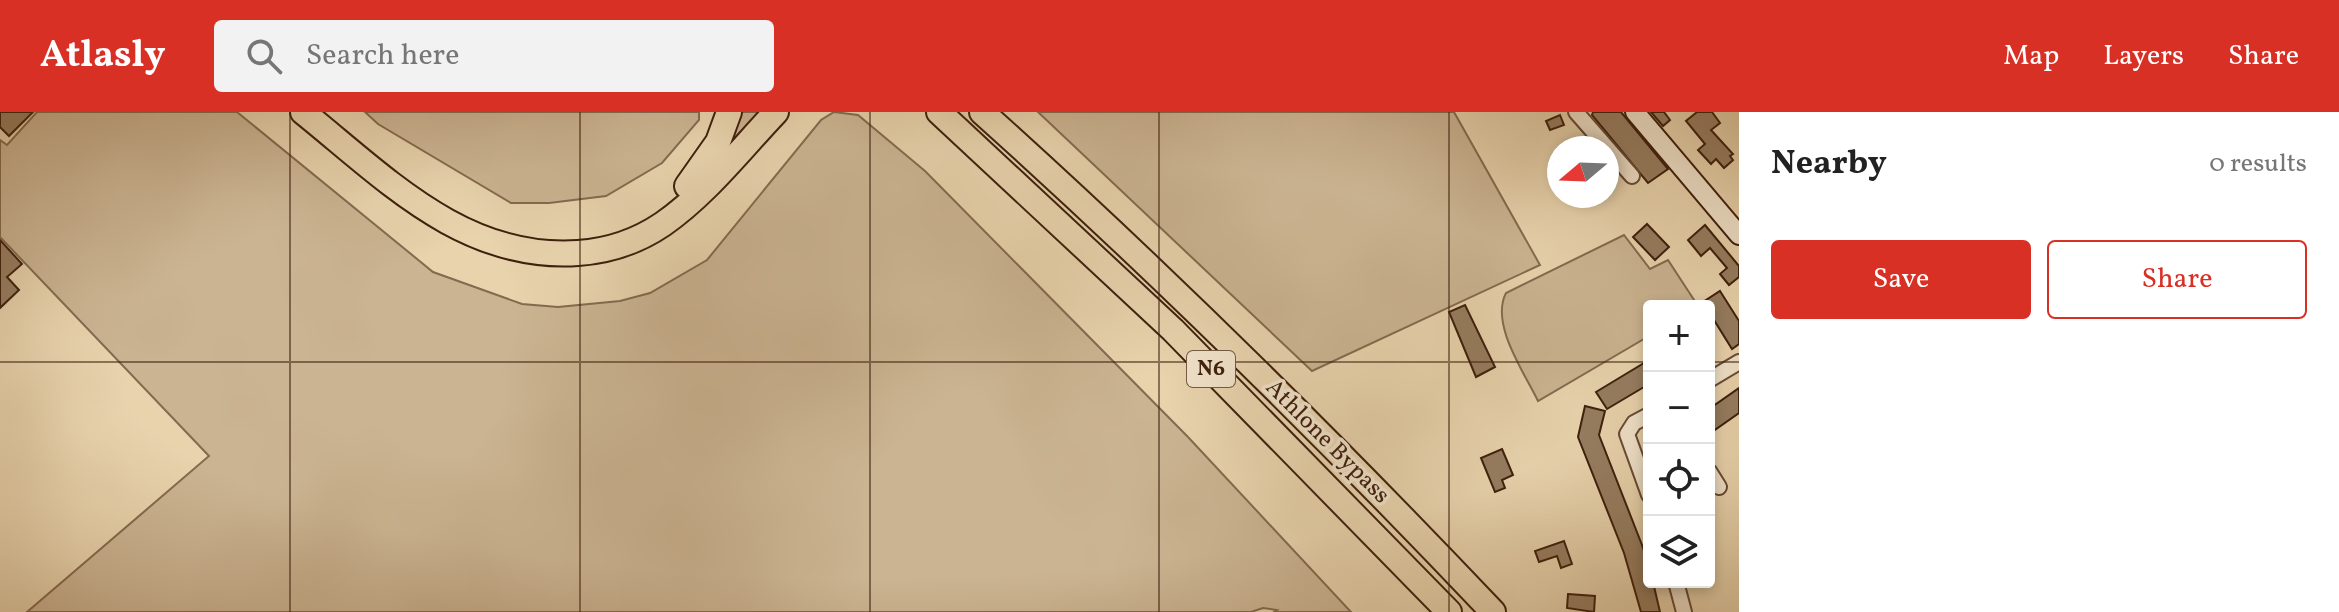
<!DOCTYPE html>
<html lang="en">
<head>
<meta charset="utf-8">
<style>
  body { margin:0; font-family:Vollkorn,serif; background:#f2f2f2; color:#222 }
  .controls { position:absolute; right:24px; bottom:24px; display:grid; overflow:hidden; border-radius:8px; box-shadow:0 4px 12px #0003 }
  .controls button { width:72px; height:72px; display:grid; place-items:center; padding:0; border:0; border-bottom:2px solid #e0e0e0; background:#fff; color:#222; font:40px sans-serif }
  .compass { position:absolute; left:1547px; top:24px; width:72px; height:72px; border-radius:50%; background:#fff; box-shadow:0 4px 12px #0003; rotate:251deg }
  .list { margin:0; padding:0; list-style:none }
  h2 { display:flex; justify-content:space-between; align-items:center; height:104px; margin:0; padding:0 32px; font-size:34px }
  h2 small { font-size:26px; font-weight:400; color:#767676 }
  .actions { display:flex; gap:16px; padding:24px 32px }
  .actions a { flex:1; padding:18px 0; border:2px solid #d93025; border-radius:8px; text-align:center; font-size:28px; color:#d93025 }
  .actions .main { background:#d93025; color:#fff }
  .icon { flex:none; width:44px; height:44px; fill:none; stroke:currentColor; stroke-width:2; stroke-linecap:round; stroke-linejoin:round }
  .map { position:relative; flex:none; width:1739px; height:500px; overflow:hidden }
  header { display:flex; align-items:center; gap:48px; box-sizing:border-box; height:112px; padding:0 40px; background:#d93025; color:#fff }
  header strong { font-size:38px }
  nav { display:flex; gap:44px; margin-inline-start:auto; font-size:28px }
  .search { width:560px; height:72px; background:#f2f2f2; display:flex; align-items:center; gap:20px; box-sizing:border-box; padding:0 28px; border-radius:8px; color:#767676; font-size:30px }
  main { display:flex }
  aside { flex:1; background:#fff }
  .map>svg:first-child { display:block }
  .green { fill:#cbb492; stroke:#846a4f; stroke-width:2 }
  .building { fill:#967d60; stroke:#3d1f0c; stroke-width:2 }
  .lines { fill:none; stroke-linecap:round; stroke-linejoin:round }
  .street-casing { stroke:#684c34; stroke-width:18 }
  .secondary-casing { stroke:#3d1f0c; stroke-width:22 }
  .highway-casing { stroke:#3d1f0c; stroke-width:28 }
  .street { stroke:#f0e2ca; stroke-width:14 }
  .secondary { stroke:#f0e2ca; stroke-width:18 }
  .highway { stroke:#e8d3ad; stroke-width:24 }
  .grid { fill:none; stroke:#3d1f0c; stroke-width:2; stroke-opacity:0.55 }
  .labels { text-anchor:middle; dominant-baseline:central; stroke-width:7; stroke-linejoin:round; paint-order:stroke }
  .shield { fill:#f0e2ca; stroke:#735a45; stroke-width:2 }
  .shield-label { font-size:22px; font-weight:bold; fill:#3d1f0c }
  .street-label { font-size:24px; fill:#3d1f0c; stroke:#f0e2ca }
</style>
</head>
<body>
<header>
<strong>Atlasly</strong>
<div class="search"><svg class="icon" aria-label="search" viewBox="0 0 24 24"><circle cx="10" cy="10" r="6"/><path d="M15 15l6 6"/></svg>Search here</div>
<nav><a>Map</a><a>Layers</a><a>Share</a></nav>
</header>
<main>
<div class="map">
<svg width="1739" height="500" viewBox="0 0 1739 500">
  <rect width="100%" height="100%" fill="#e8d3ad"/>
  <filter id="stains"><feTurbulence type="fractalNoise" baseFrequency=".0025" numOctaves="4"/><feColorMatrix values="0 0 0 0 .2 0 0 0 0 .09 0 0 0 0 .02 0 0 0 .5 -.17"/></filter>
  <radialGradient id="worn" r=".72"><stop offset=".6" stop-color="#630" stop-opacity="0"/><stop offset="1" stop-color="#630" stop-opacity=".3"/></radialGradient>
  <!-- green -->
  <g class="green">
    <polygon points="37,0 237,0 433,160 522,192 558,195 620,189 650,181 707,148 821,8 834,0 858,3 925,59 1188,325 1351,500 1274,500 1277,498 1263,496 1251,500 27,500 209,344 0,125 0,28 7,33"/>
    <polygon points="365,0 699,0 699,8 662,51 606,84 549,91 511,91 378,12"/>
    <polygon points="740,0 769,0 709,63"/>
    <polygon points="1038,0 1454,0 1540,153 1312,259"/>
    <path d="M 1624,123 L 1650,157 L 1668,148 L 1698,194 L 1649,194 L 1649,224 L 1538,289 C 1524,260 1490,212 1506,181 Z"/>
  </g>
  <!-- building -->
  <g class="building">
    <polygon points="0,0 33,0 9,24 0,15"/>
    <polygon points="1593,0 1621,0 1668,57 1648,71 1592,3"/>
    <polygon points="1651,0 1664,0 1670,8 1663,14"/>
    <polygon points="1697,0 1712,0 1720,11 1711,18 1733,42 1730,44 1733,48 1724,56 1716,47 1711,52 1698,38 1705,32 1686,9"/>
    <polygon points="1560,3 1564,13 1550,18 1546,9"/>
    <polygon points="1647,112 1669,135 1655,148 1633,125"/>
    <polygon points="1705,113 1739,154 1739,165 1729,173 1720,162 1727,156 1710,136 1701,144 1688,128"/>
    <polygon points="0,128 22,152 7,165 19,178 0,196"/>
    <polygon points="1720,179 1739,209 1739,232 1732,237 1709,200 1709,194 1703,190"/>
    <polygon points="1465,193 1495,255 1476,265 1449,200"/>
    <polygon points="1649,248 1649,272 1607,297 1596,280"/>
    <polygon points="1739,276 1739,301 1709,322 1709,297"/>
    <polygon points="1585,294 1605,299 1599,323 1642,433 1649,454 1649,470 1653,470 1660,500 1641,500 1624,441 1578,325"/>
    <polygon points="1502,337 1513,363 1502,368 1505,376 1495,380 1481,346"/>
    <polygon points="1564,429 1572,452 1561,456 1557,444 1539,450 1535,439"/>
    <polygon points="1568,482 1595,484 1594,500 1567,496"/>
  </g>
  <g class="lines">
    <defs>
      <g id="street">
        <polyline points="1576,0 1632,64"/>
        <polyline points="1709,268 1739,250"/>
        <polyline points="1649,303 1634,311 1627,322 1649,383"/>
        <polyline points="1709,359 1719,375"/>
        <polyline points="1676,470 1684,500"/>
      </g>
      <polyline id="secondary" points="1635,0 1739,123"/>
      <g id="highway">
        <path d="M 303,0 C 385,66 464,149 578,141 C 608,139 638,129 663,112 C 706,82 740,38 776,0"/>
        <polyline points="939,0 1173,218 1449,500"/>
        <path d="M 982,0 C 1159,159 1329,327 1493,500"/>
        <polyline points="687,74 718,30 729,0"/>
      </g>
    </defs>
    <!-- street casing -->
    <use href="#street" class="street-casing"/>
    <!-- secondary casing -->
    <use href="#secondary" class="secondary-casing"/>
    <!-- highway casing -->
    <use href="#highway" class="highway-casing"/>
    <!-- street -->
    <use href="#street" class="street"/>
    <!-- secondary -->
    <use href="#secondary" class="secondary"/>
    <!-- highway -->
    <use href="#highway" class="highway"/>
  </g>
  <!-- grid -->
  <path class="grid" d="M 290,0 L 290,500M 580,0 L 580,500M 870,0 L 870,500M 1159,0 L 1159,500M 1449,0 L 1449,500M 0,250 L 1649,250M 1709,250 L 1739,250"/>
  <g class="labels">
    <!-- shield labels -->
    <rect class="shield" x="1187" y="239" width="48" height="36" rx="6"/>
    <g class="shield-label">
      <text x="1211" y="257">N6</text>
    </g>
    <!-- street labels -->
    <g class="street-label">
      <text transform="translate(1327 330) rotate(45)">Athlone Bypass</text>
    </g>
  </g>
  <rect width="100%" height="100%" filter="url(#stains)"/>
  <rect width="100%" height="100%" fill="url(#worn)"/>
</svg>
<div class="controls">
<button>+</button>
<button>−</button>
<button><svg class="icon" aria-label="locate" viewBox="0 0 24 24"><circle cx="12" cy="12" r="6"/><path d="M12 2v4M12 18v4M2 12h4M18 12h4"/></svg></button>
<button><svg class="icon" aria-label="layers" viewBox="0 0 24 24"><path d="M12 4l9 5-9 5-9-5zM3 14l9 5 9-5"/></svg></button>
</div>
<svg class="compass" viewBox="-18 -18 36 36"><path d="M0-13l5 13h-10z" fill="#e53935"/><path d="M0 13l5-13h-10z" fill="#767676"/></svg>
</div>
<aside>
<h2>Nearby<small>0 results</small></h2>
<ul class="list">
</ul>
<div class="actions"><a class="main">Save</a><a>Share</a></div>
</aside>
</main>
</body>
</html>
